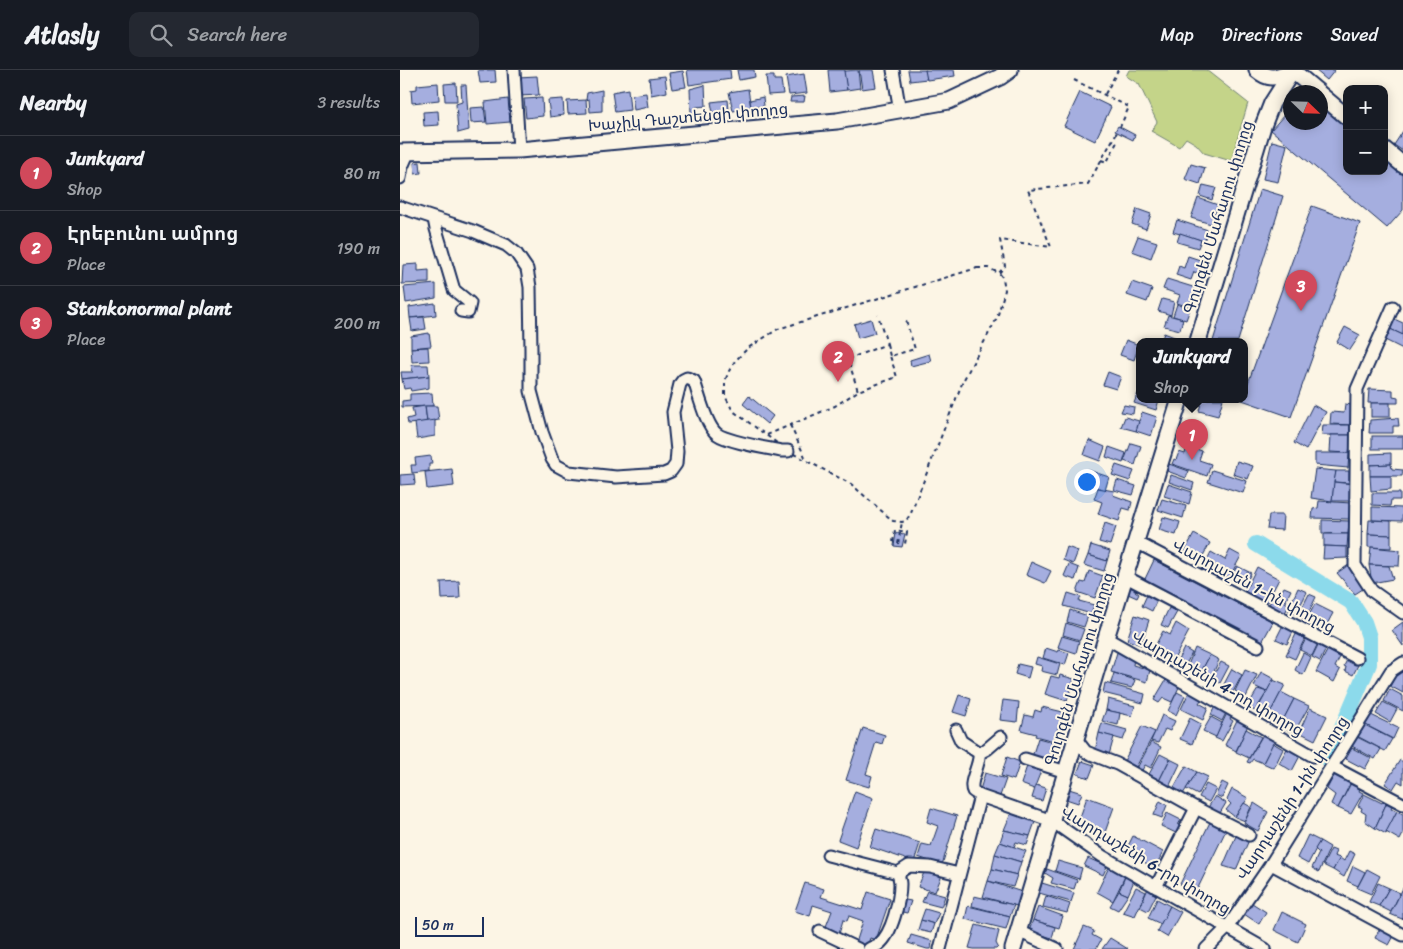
<!DOCTYPE html>
<html lang="en">
<head>
<meta charset="utf-8">
<style>
  body { margin:0; font-family:Sriracha,"Noto Sans Armenian",sans-serif; background:#242831; color:#f1f3f6 }
  .controls { position:absolute; right:15px; top:15px; display:grid; overflow:hidden; border-radius:10px; box-shadow:0 2px 12px #0003 }
  .controls button { width:45px; height:45px; display:grid; place-items:center; padding:0; border:0; border-bottom:1px solid #363941; background:#171b24; color:#f1f3f6; font:25px sans-serif }
  .compass { position:absolute; left:883px; top:15px; width:45px; height:45px; border-radius:50%; background:#171b24; box-shadow:0 2px 12px #0003; rotate:113deg }
  .scale { position:absolute; left:15px; bottom:12px; width:69px; box-sizing:border-box; padding-left:5px; border:2px solid #1b2f5e; border-top:0; font-size:14px; line-height:18px; white-space:nowrap; color:#1b2f5e; -webkit-text-stroke:4px #fcf5e5; paint-order:stroke }
  .you { position:absolute; left:686px; top:411px; width:18px; height:18px; margin:-12px; border:4px solid #fff; border-radius:50%; background:#1a73e8; box-shadow:0 0 0 8px #1a73e833 }
  .badge { display:grid; place-items:center; width:32px; height:32px; border-radius:50%; background:#d1495b; color:#fff; font-size:16px; font-weight:700 }
  .pin { position:absolute; translate:-50% -41px; filter:drop-shadow(0 1px 2px #0008) }
  .pin::after { content:''; position:absolute; top:26px; width:18px; height:15px; background:inherit; clip-path:polygon(0 0,100% 0,50% 100%) }
  .popup { position:absolute; left:736px; top:268px; width:112px; height:65px; box-sizing:border-box; display:grid; place-content:center; border-radius:10px; background:#171b24; filter:drop-shadow(0 1px 4px #0005); font-size:16px; white-space:nowrap; color:#9ea1a6 }
  .popup b { font-size:19px; color:#f1f3f6 }
  .popup::after { content:''; position:absolute; left:50%; top:100%; margin-left:-10px; border:10px solid transparent; border-top-color:#171b24 }
  .list { margin:0; padding:0; list-style:none }
  h2 { display:flex; justify-content:space-between; align-items:center; height:65px; margin:0; padding:0 20px; font-size:21px }
  h2 small { font-size:16px; font-weight:400; color:#9ea1a6 }
  .list li { display:grid; grid-template-columns:32px 1fr auto; gap:15px; align-items:center; box-sizing:border-box; height:75px; padding:0 20px; border-top:1px solid #363941 }
  .list b { display:block; font-size:19px; white-space:nowrap }
  .list p { margin:0; font-size:16px; white-space:nowrap; color:#9ea1a6 }
  .list em { font-size:16px; font-style:normal; color:#9ea1a6 }
  .icon { flex:none; width:28px; height:28px; fill:none; stroke:currentColor; stroke-width:2; stroke-linecap:round; stroke-linejoin:round }
  .map { position:relative; flex:none; width:1003px; height:879px; overflow:hidden }
  header { display:flex; align-items:center; gap:30px; box-sizing:border-box; height:70px; padding:0 25px; background:#171b24; border-bottom:1px solid #363941 }
  header strong { font-size:24px }
  nav { display:flex; gap:28px; margin-inline-start:auto; font-size:18px }
  .search { width:350px; height:45px; background:#242831; display:flex; align-items:center; gap:12px; box-sizing:border-box; padding:0 18px; border-radius:10px; color:#9ea1a6; font-size:19px }
  main { display:flex }
  aside { flex:1; background:#171b24 }
  .map>svg:first-child { display:block }
  .green { fill:#c4d489; stroke:#708274 }
  .lines { fill:none; stroke-linecap:round; stroke-linejoin:round }
  .river { stroke:#8cdaeb; stroke-width:16 }
  .building { fill:#a5aedf; stroke:#1b2f5e }
  .minor-casing { stroke:#1b2f5e; stroke-width:15 }
  .major-casing { stroke:#1b2f5e; stroke-width:19 }
  .path { stroke:#1b2f5e; stroke-width:2; stroke-dasharray:4 4; stroke-linecap:butt }
  .minor { stroke:#fcf5e5; stroke-width:11 }
  .major { stroke:#fcf5e5; stroke-width:15 }
  .labels { text-anchor:middle; dominant-baseline:central; stroke-width:4; stroke-linejoin:round; paint-order:stroke }
  .street-label { font-size:16px; fill:#1b2f5e; stroke:#fcf5e5 }
</style>
</head>
<body>
<header>
<strong>Atlasly</strong>
<div class="search"><svg class="icon" aria-label="search" viewBox="0 0 24 24"><circle cx="10" cy="10" r="6"/><path d="M15 15l6 6"/></svg>Search here</div>
<nav><a>Map</a><a>Directions</a><a>Saved</a></nav>
</header>
<main>
<aside>
<h2>Nearby<small>3 results</small></h2>
<ul class="list">
<li><span class="badge">1</span><div><b>Junkyard</b><p>Shop</p></div><em>80 m</em></li>
<li><span class="badge">2</span><div><b>Էրեբունու ամրոց</b><p>Place</p></div><em>190 m</em></li>
<li><span class="badge">3</span><div><b>Stankonormal plant</b><p>Place</p></div><em>200 m</em></li>
</ul>
</aside>
<div class="map">
<svg width="1003" height="879" viewBox="0 0 1003 879">
  <rect width="100%" height="100%" fill="#fcf5e5"/>
  <filter id="ink" filterUnits="userSpaceOnUse"><feTurbulence type="fractalNoise" baseFrequency=".02" numOctaves="2"/><feDisplacementMap in="SourceGraphic" scale="10" xChannelSelector="R" yChannelSelector="G"/><feConvolveMatrix kernelMatrix="1 2 1 2 8 2 1 2 1" color-interpolation-filters="sRGB"/></filter>
  <g filter="url(#ink)">
    <!-- green -->
    <polygon class="green" points="729,0 806,0 848,33 831,91 804,83 796,74 786,68 779,77 751,61 757,52 739,14 726,6"/>
    <g class="lines">
      <!-- river -->
      <polyline class="river" points="856,474 951,532 964,552 969,567 969,594 937,670 925,687"/>
    </g>
    <!-- building -->
    <g class="building">
      <polygon points="78,0 95,0 96,12 80,13"/>
      <polygon points="287,0 330,0 331,9 289,15"/>
      <polygon points="337,0 354,0 355,7 339,10"/>
      <polygon points="428,0 445,0 447,20 430,22"/>
      <polygon points="458,0 460,18 447,20 444,1"/>
      <polygon points="459,0 473,0 476,17 462,19"/>
      <polygon points="508,0 526,0 527,9 510,11"/>
      <polygon points="525,0 554,0 555,6 527,10"/>
      <polygon points="915,0 935,0 927,10"/>
      <polygon points="283,1 286,17 272,19 269,3"/>
      <polygon points="404,4 407,23 389,25 386,7"/>
      <polygon points="137,6 139,25 119,26 118,7"/>
      <polygon points="265,6 267,22 251,25 249,8"/>
      <polygon points="366,6 374,6 374,10 381,10 383,24 368,25"/>
      <polygon points="38,13 39,30 12,33 11,20 17,19 17,15"/>
      <polygon points="56,13 57,31 45,31 44,14"/>
      <polygon points="61,15 66,15 69,60 58,63 56,34 62,32"/>
      <polygon points="305,15 306,36 296,37 297,44 291,43 290,19"/>
      <polygon points="228,19 230,40 215,42 212,22"/>
      <polygon points="348,19 351,38 333,41 329,22"/>
      <polygon points="202,20 202,41 190,42 189,29 186,30 187,23"/>
      <polygon points="680,22 711,37 695,71 664,56"/>
      <polygon points="246,23 248,37 234,40 232,25"/>
      <polygon points="405,26 404,32 390,32 391,27"/>
      <polygon points="363,27 364,36 351,38 350,30"/>
      <polygon points="142,28 143,46 126,48 124,29"/>
      <polygon points="108,29 110,52 87,54 85,32"/>
      <polygon points="163,29 164,45 150,47 148,30"/>
      <polygon points="186,30 187,43 168,44 167,31"/>
      <polygon points="328,30 329,40 313,43 311,32"/>
      <polygon points="921,35 947,57 947,101 984,101 984,89 1003,105 1003,140 987,158 871,60 891,37 891,52 921,52"/>
      <polygon points="84,37 86,52 71,53 70,38"/>
      <polygon points="38,41 39,55 24,56 23,42"/>
      <polygon points="718,56 735,65 733,70 715,61"/>
      <polygon points="1003,61 1003,81 994,75"/>
      <polygon points="872,71 887,75 878,112 863,109"/>
      <polygon points="20,92 21,103 15,104 14,93"/>
      <polygon points="791,94 805,98 800,114 785,109"/>
      <polygon points="803,115 816,118 812,130 800,126"/>
      <polygon points="860,119 883,126 838,271 813,271"/>
      <polygon points="798,128 818,135 811,154 791,148"/>
      <polygon points="912,136 960,153 891,347 842,330 844,329 844,324"/>
      <polygon points="737,139 751,144 746,159 732,154"/>
      <polygon points="777,150 808,160 804,171 773,162"/>
      <polygon points="780,163 801,170 798,178 777,172"/>
      <polygon points="738,166 757,172 751,188 732,181"/>
      <polygon points="788,186 803,191 799,203 794,202 791,210 776,205 779,196 784,198"/>
      <polygon points="18,194 18,201 29,200 29,213 2,214 3,195"/>
      <polygon points="767,209 796,218 789,237 777,233 780,225 763,219"/>
      <polygon points="732,212 752,219 747,232 727,225"/>
      <polygon points="36,214 36,228 6,233 4,217"/>
      <polygon points="762,229 774,232 771,245 758,241"/>
      <polygon points="35,233 36,245 10,248 9,237"/>
      <polygon points="777,234 790,239 786,250 773,246"/>
      <polygon points="768,245 783,249 780,260 764,256"/>
      <polygon points="24,247 26,259 12,261 10,248"/>
      <polygon points="992,248 1003,253 1003,265 988,258"/>
      <polygon points="471,249 475,263 458,268 454,254"/>
      <polygon points="945,257 960,265 950,280 937,272"/>
      <polygon points="988,258 1003,265 1003,279 983,269"/>
      <polygon points="29,263 31,276 11,278 11,266"/>
      <polygon points="764,263 777,268 776,271 761,271"/>
      <polygon points="726,270 739,275 734,290 720,285"/>
      <polygon points="28,277 29,291 12,292 11,278"/>
      <polygon points="529,284 531,291 511,296 510,290"/>
      <polygon points="11,295 28,295 29,306 2,309 1,302 13,302"/>
      <polygon points="708,302 721,307 716,319 703,315"/>
      <polygon points="29,306 29,318 11,321 10,318 4,319 2,309"/>
      <polygon points="969,319 993,320 993,326 998,327 998,333 968,333"/>
      <polygon points="32,323 33,336 2,337 2,331 10,330 10,324"/>
      <polygon points="738,323 740,323 740,329 759,330 756,340 734,333"/>
      <polygon points="349,326 373,346 367,354 343,334"/>
      <polygon points="802,329 823,329 818,346 799,341"/>
      <rect x="971" y="333" width="19" height="14"/>
      <polygon points="945,334 952,335 952,355 930,354 931,342 944,343"/>
      <polygon points="724,335 734,337 733,344 721,342"/>
      <polygon points="913,335 926,342 906,380 894,373"/>
      <polygon points="25,336 27,352 8,354 7,349 14,347 12,338"/>
      <polygon points="25,336 37,336 39,350 27,352"/>
      <polygon points="742,342 757,347 751,366 736,361"/>
      <polygon points="725,347 739,351 736,361 721,357"/>
      <polygon points="998,348 999,356 993,356 993,363 969,363 970,350"/>
      <polygon points="35,350 35,366 17,369 15,353"/>
      <polygon points="923,355 952,355 951,365 922,365"/>
      <polygon points="931,365 951,365 949,383 930,382"/>
      <rect x="972" y="366" width="31" height="13"/>
      <polygon points="689,370 705,377 700,391 684,385"/>
      <polygon points="731,373 741,376 735,395 724,391"/>
      <polygon points="787,376 802,381 799,390 811,394 807,406 772,394 774,389 776,390 779,382 785,384"/>
      <polygon points="709,377 726,383 723,393 706,387"/>
      <polygon points="915,383 949,383 948,398 915,395"/>
      <polygon points="991,383 991,394 970,395 970,384"/>
      <polygon points="31,386 32,394 29,394 29,401 12,403 11,395 16,395 15,388"/>
      <polygon points="837,391 853,396 848,409 833,404"/>
      <polygon points="769,394 789,401 786,408 767,401"/>
      <polygon points="991,394 992,399 1003,400 1002,406 970,406 970,395"/>
      <polygon points="716,395 734,401 730,411 712,405"/>
      <polygon points="52,399 54,416 27,419 25,402"/>
      <polygon points="915,399 936,401 932,431 911,428"/>
      <polygon points="688,400 709,407 705,420 684,413"/>
      <polygon points="812,400 847,411 843,423 808,412"/>
      <polygon points="936,401 949,401 949,413 934,412"/>
      <polygon points="14,404 15,414 0,415 0,405"/>
      <polygon points="771,405 794,413 792,420 769,412"/>
      <polygon points="970,406 991,406 991,419 971,421"/>
      <polygon points="717,410 736,416 733,425 714,420"/>
      <polygon points="934,412 953,414 952,431 932,431"/>
      <polygon points="768,414 792,422 789,434 764,426"/>
      <polygon points="698,418 714,421 713,425 732,432 730,440 723,438 719,451 698,444 702,432 694,429"/>
      <polygon points="972,423 1000,423 1000,430 991,430 990,436 972,435"/>
      <polygon points="762,429 786,436 783,448 758,440"/>
      <polygon points="919,431 951,433 949,449 912,448 913,439 918,438"/>
      <polygon points="972,437 1003,438 1002,451 972,450"/>
      <polygon points="869,445 883,445 882,460 867,459"/>
      <polygon points="763,447 780,452 776,465 759,460"/>
      <polygon points="922,450 949,451 948,464 922,463"/>
      <polygon points="969,450 991,451 991,465 968,464"/>
      <polygon points="705,453 716,457 710,475 699,472"/>
      <polygon points="496,463 505,464 502,477 494,476"/>
      <polygon points="794,464 810,473 800,491 784,482"/>
      <polygon points="924,464 948,464 947,477 924,476"/>
      <polygon points="968,464 991,465 991,478 968,477"/>
      <polygon points="691,475 710,481 707,491 688,485"/>
      <polygon points="924,476 947,477 947,488 923,489"/>
      <polygon points="667,477 678,481 673,494 663,490"/>
      <polygon points="971,477 1000,480 999,496 969,495"/>
      <polygon points="830,480 841,486 829,508 825,506 823,511 802,500 811,482 825,490"/>
      <polygon points="688,485 707,491 704,501 684,495"/>
      <polygon points="754,490 873,552 862,572 744,511"/>
      <polygon points="631,492 651,501 645,513 626,505"/>
      <polygon points="669,494 679,498 675,510 664,506"/>
      <polygon points="950,494 966,517 955,524 937,503"/>
      <polygon points="969,495 989,496 993,509 972,513"/>
      <polygon points="837,496 851,503 845,515 830,508"/>
      <polygon points="857,497 879,509 866,534 844,523"/>
      <polygon points="689,501 703,506 695,528 677,522 681,512 685,513"/>
      <polygon points="59,511 60,528 42,529 41,512"/>
      <polygon points="731,516 736,519 735,521 739,524 737,528 728,524"/>
      <polygon points="884,517 891,520 885,532 889,535 884,545 868,537 873,526 878,528"/>
      <polygon points="898,518 907,522 896,544 888,540"/>
      <polygon points="668,523 681,527 679,531 694,535 691,544 664,536"/>
      <polygon points="909,524 916,527 905,550 898,546"/>
      <polygon points="747,525 757,530 752,541 742,536"/>
      <polygon points="915,534 933,543 924,560 906,551"/>
      <polygon points="769,538 777,542 768,558 761,555"/>
      <polygon points="670,540 688,546 684,557 667,552"/>
      <polygon points="735,545 749,550 741,575 727,570"/>
      <polygon points="1003,552 1003,576 992,560"/>
      <polygon points="666,553 684,559 680,570 663,565"/>
      <polygon points="776,553 789,561 773,591 753,580 763,561 770,565"/>
      <polygon points="883,555 894,560 887,574 876,569"/>
      <polygon points="897,562 906,566 895,589 886,585"/>
      <polygon points="662,566 679,571 676,583 658,577"/>
      <polygon points="907,567 918,573 912,586 900,580"/>
      <polygon points="919,573 927,577 920,591 912,587"/>
      <polygon points="646,578 658,582 659,580 669,583 665,595 643,588"/>
      <polygon points="784,578 792,583 786,594 778,590"/>
      <polygon points="795,578 810,585 801,602 788,595"/>
      <polygon points="718,579 734,588 733,595 750,600 747,612 711,602"/>
      <polygon points="928,579 941,585 935,597 940,600 934,612 916,602"/>
      <polygon points="903,583 911,587 903,605 895,600"/>
      <polygon points="810,585 819,590 811,608 801,602"/>
      <polygon points="637,587 660,594 657,605 641,601 642,596 635,594"/>
      <polygon points="947,590 958,595 953,605 945,601 946,597 944,596"/>
      <polygon points="821,592 829,596 820,613 812,608"/>
      <polygon points="618,594 631,597 628,608 615,604"/>
      <polygon points="999,598 1003,600 1003,623 990,616"/>
      <polygon points="832,599 842,605 833,622 823,616"/>
      <polygon points="845,600 857,605 846,627 835,621"/>
      <polygon points="861,602 874,609 867,622 854,616"/>
      <polygon points="714,603 735,610 732,618 711,613"/>
      <polygon points="660,605 674,609 667,631 645,624 651,606 659,608"/>
      <polygon points="767,608 780,615 772,632 763,628 759,633 754,630"/>
      <polygon points="873,610 885,615 870,643 864,640 861,642 857,640"/>
      <polygon points="705,613 745,624 743,633 703,623"/>
      <polygon points="858,619 867,622 855,641 847,637"/>
      <polygon points="990,619 1003,626 1003,641 984,631"/>
      <polygon points="790,620 803,627 799,633 808,638 803,650 781,639"/>
      <polygon points="777,622 785,626 776,645 768,641"/>
      <polygon points="881,622 894,629 880,656 867,649"/>
      <polygon points="559,625 571,629 566,646 553,642"/>
      <polygon points="708,629 735,636 732,646 706,640"/>
      <polygon points="894,629 909,636 894,663 880,656"/>
      <polygon points="603,630 619,632 617,652 600,650"/>
      <polygon points="983,632 997,639 990,652 976,644"/>
      <polygon points="816,633 828,639 822,651 811,645"/>
      <polygon points="642,637 663,642 654,671 635,666 636,664 621,660 625,645 633,647 635,640 641,642"/>
      <polygon points="910,638 927,646 915,670 899,662"/>
      <polygon points="706,640 720,643 718,655 702,651"/>
      <polygon points="828,641 833,644 830,649 833,651 822,671 815,668"/>
      <polygon points="969,644 998,658 993,669 964,654"/>
      <polygon points="762,645 775,651 770,661 765,659 758,673 751,671"/>
      <polygon points="811,647 822,653 816,667 803,661"/>
      <polygon points="790,648 801,654 792,674 780,669"/>
      <polygon points="838,648 849,653 836,681 825,675"/>
      <polygon points="702,653 727,660 723,670 699,663"/>
      <polygon points="963,654 992,669 985,681 957,666"/>
      <polygon points="742,656 755,662 735,699 723,693"/>
      <polygon points="463,658 485,665 482,674 476,672 466,704 472,706 469,717 446,710"/>
      <polygon points="846,659 861,667 849,688 836,682"/>
      <polygon points="865,661 875,670 863,693 853,689 850,693 847,692"/>
      <polygon points="699,663 714,667 709,685 695,681"/>
      <polygon points="955,666 981,679 975,689 950,675"/>
      <polygon points="638,668 653,672 647,692 632,687"/>
      <polygon points="751,672 761,677 751,698 745,695 741,702 736,700"/>
      <polygon points="873,673 883,679 874,698 863,693"/>
      <polygon points="888,677 901,684 892,701 879,693"/>
      <polygon points="952,678 971,688 965,699 946,689"/>
      <polygon points="760,684 770,689 758,713 747,708"/>
      <polygon points="607,687 620,692 614,710 601,706"/>
      <polygon points="770,689 780,694 769,717 758,713"/>
      <polygon points="1000,690 1003,692 1003,714 998,711 993,719 985,714"/>
      <polygon points="682,691 694,695 689,708 677,704"/>
      <polygon points="627,696 641,701 634,719 621,714"/>
      <polygon points="786,696 797,702 783,724 773,719"/>
      <polygon points="932,699 952,710 938,738 931,734 935,725 927,719 933,707 930,704"/>
      <polygon points="797,702 808,707 798,725 786,719"/>
      <polygon points="585,703 606,709 600,726 580,720"/>
      <polygon points="822,712 828,715 822,728 816,725"/>
      <polygon points="951,713 961,717 959,721 963,723 951,744 938,738"/>
      <polygon points="806,714 816,719 809,732 799,727"/>
      <polygon points="636,715 646,718 642,731 632,728"/>
      <polygon points="669,719 682,723 678,733 666,729"/>
      <polygon points="832,719 848,728 835,747 826,740 831,734 827,730"/>
      <polygon points="455,721 473,728 456,777 438,770"/>
      <polygon points="964,724 982,733 985,728 988,730 975,758 965,751 966,744 961,741 962,738 958,736"/>
      <polygon points="815,726 826,733 817,748 806,741"/>
      <polygon points="687,727 714,737 704,765 677,756"/>
      <polygon points="988,730 994,732 991,738 997,741 986,764 975,758"/>
      <polygon points="760,731 767,735 762,748 754,745"/>
      <polygon points="844,733 851,737 845,751 835,747"/>
      <polygon points="854,733 868,742 858,761 844,753"/>
      <polygon points="531,738 557,746 542,795 518,787 522,774 531,776 538,756 527,752"/>
      <polygon points="612,741 636,749 630,766 604,760"/>
      <polygon points="997,741 1003,744 1003,764 1000,770 986,762"/>
      <polygon points="767,743 781,750 778,755 781,757 778,764 761,756"/>
      <polygon points="811,750 827,758 796,822 780,814"/>
      <polygon points="476,759 520,773 514,792 470,777"/>
      <polygon points="604,760 630,766 627,775 616,772 614,777 600,772"/>
      <polygon points="908,765 920,771 908,794 897,788"/>
      <polygon points="733,766 763,782 755,798 725,782"/>
      <polygon points="836,766 849,770 836,800 823,796"/>
      <polygon points="920,771 930,777 919,802 912,798 919,783 915,779"/>
      <polygon points="600,772 626,781 621,792 595,784"/>
      <polygon points="931,779 936,781 934,786 940,788 933,800 923,795"/>
      <polygon points="949,781 955,784 944,807 933,800 940,788 944,791"/>
      <polygon points="595,784 621,792 617,805 592,799"/>
      <polygon points="688,788 699,793 702,788 709,792 703,805 684,796"/>
      <polygon points="658,791 682,798 679,809 655,801"/>
      <polygon points="711,793 727,802 713,831 697,822"/>
      <polygon points="953,796 965,802 958,816 947,811"/>
      <polygon points="592,799 617,805 613,817 588,811"/>
      <polygon points="647,799 677,810 674,819 651,813 653,808 645,803"/>
      <polygon points="967,799 980,806 971,824 957,818"/>
      <polygon points="525,800 543,803 535,822 518,817"/>
      <polygon points="727,802 736,806 728,825 719,821"/>
      <polygon points="588,811 622,822 617,836 583,827"/>
      <polygon points="405,813 424,819 421,827 462,840 468,822 490,829 476,870 470,868 467,877 456,873 463,851 449,846 447,851 443,850 439,864 425,859 432,841 413,835 410,846 395,841"/>
      <polygon points="642,813 674,823 671,832 639,823"/>
      <polygon points="978,813 989,818 979,836 969,832"/>
      <polygon points="749,816 758,821 748,841 740,837"/>
      <polygon points="736,817 746,822 735,846 723,842"/>
      <polygon points="989,818 1000,823 991,842 979,836"/>
      <polygon points="1003,818 1003,848 1002,849 990,844"/>
      <polygon points="527,821 545,826 541,837 522,832"/>
      <polygon points="719,821 728,825 718,840 710,836"/>
      <polygon points="574,826 614,835 610,846 572,836"/>
      <polygon points="646,826 670,834 667,843 643,837"/>
      <polygon points="500,829 511,831 507,843 498,841"/>
      <polygon points="757,829 770,836 761,854 748,848"/>
      <polygon points="852,833 866,842 859,854 844,844"/>
      <polygon points="568,836 610,846 606,859 565,849"/>
      <polygon points="770,836 781,842 767,867 757,861"/>
      <polygon points="638,837 663,846 659,858 633,850"/>
      <polygon points="525,839 539,843 534,854 521,850"/>
      <polygon points="882,842 906,854 898,872 874,860"/>
      <polygon points="521,850 534,854 531,863 518,860"/>
      <polygon points="633,850 655,857 652,868 629,861"/>
      <polygon points="576,855 599,861 596,873 598,877 596,879 574,879 569,878"/>
      <polygon points="684,857 694,861 692,865 701,870 696,879 674,879"/>
      <polygon points="980,858 994,866 989,875 975,868"/>
      <polygon points="511,865 532,871 531,879 527,879 508,873"/>
      <polygon points="710,868 728,879 702,879"/>
    </g>
    <g class="lines">
      <defs>
        <g id="minor">
          <polyline points="114,0 119,80"/>
          <polyline points="493,0 500,41"/>
          <polyline points="0,108 2,97 9,81"/>
          <path d="M 0,137 L 73,161 L 106,175 L 116,183 L 127,199 L 130,217 L 131,280 L 131,321 L 142,362 L 152,389 L 156,395 L 169,402 L 216,407 L 264,404 L 271,401 L 276,394 L 277,381 L 273,342 L 280,314 L 283,310 L 287,308 L 294,311 C 299,325 306,356 317,364 C 328,372 367,378 381,381 L 388,381"/>
          <polyline points="34,149 36,159 54,220 70,233 68,242 61,241"/>
          <polyline points="993,237 957,319 955,495 972,521 1003,543"/>
          <polyline points="736,472 957,588"/>
          <polyline points="726,507 858,576"/>
          <polyline points="706,568 913,686"/>
          <path d="M 556,660 L 561,671 L 579,683 C 581,694 568,712 573,721 C 574,722 579,725 580,726 L 652,751 L 702,786 L 865,879"/>
          <polyline points="676,669 686,682 717,694 796,738 849,765"/>
          <polyline points="579,683 587,679 601,667"/>
          <polyline points="625,689 666,702"/>
          <polyline points="933,697 1003,734"/>
          <polyline points="428,785 498,803 509,796 530,797 559,804"/>
          <polyline points="871,794 1003,865"/>
          <polyline points="756,817 796,738"/>
          <polyline points="420,861 458,879"/>
          <polyline points="618,861 657,879"/>
          <path d="M 469,879 C 472,877 477,876 479,874 C 492,864 500,830 500,814 C 500,811 499,807 498,803"/>
          <polyline points="540,879 580,726"/>
          <polyline points="806,879 827,858 871,794 991,601 1003,593"/>
        </g>
        <g id="major">
          <path d="M 857,0 C 871,12 877,6 893,1"/>
          <polyline points="893,1 918,22"/>
          <polyline points="921,25 947,47"/>
          <polyline points="984,79 1003,95"/>
          <polyline points="0,82 119,80 437,51 549,31 600,7 610,0"/>
          <polyline points="798,271 863,56 872,33 893,0"/>
          <polyline points="613,879 706,568 780,329"/>
        </g>
      </defs>
      <!-- minor casing -->
      <use href="#minor" class="minor-casing"/>
      <!-- major casing -->
      <use href="#major" class="major-casing"/>
      <!-- path -->
      <g class="path">
        <polyline points="674,10 729,37 720,57"/>
        <polyline points="705,24 718,0"/>
        <polyline points="701,90 707,92 717,72 713,70"/>
        <polygon points="577,198 588,198 599,203 603,208 605,220 597,248 563,311 511,443 506,451 502,452 493,451 451,414 388,381 333,341 325,326 325,311 329,301 335,291 348,278 378,259"/>
        <polyline points="599,203 605,196 600,170 651,177 628,120 688,114 717,62"/>
        <polyline points="487,274 490,286"/>
        <polyline points="442,279 448,289 458,321"/>
        <polyline points="448,289 487,274 478,245"/>
        <polyline points="390,355 407,391"/>
        <polyline points="367,365 435,336 458,321 497,307 490,286 515,279 505,248"/>
        <polyline points="493,472 495,460 507,462 505,474"/>
        <polyline points="498,474 502,452"/>
      </g>
      <!-- minor -->
      <use href="#minor" class="minor"/>
      <!-- major -->
      <use href="#major" class="major"/>
    </g>
  </g>
  <g class="labels">
    <!-- street labels -->
    <g class="street-label">
      <text transform="translate(288 47) rotate(-5)">Խաչիկ Դաշտենցի փողոց</text>
      <text transform="translate(818 147) rotate(-73)">Գուրգեն Մահարու փողոց</text>
      <text transform="translate(854 516) rotate(28)">Վարդաշեն 1-ին փողոց</text>
      <text transform="translate(679 599) rotate(-73)">Գուրգեն Մահարու փողոց</text>
      <text transform="translate(818 613) rotate(30)">Վարդաշենի 4-րդ փողոց</text>
      <text transform="translate(892 728) rotate(-57)">Վարդաշենի 1-ին փողոց</text>
      <text transform="translate(746 790) rotate(31)">Վարդաշենի 6-րդ փողոց</text>
    </g>
  </g>
</svg>
<div class="controls">
<button>+</button>
<button>−</button>
</div>
<svg class="compass" viewBox="-18 -18 36 36"><path d="M0-13l5 13h-10z" fill="#e53935"/><path d="M0 13l5-13h-10z" fill="#9ea1a6"/></svg>
<div class="scale">50 m</div>
<div class="you"></div>
<div class="pin badge" style="left:792px;top:390px">1</div>
<div class="popup"><b>Junkyard</b>Shop</div>
<div class="pin badge" style="left:438px;top:312px">2</div>
<div class="pin badge" style="left:901px;top:241px">3</div>
</div>
</main>
</body>
</html>
